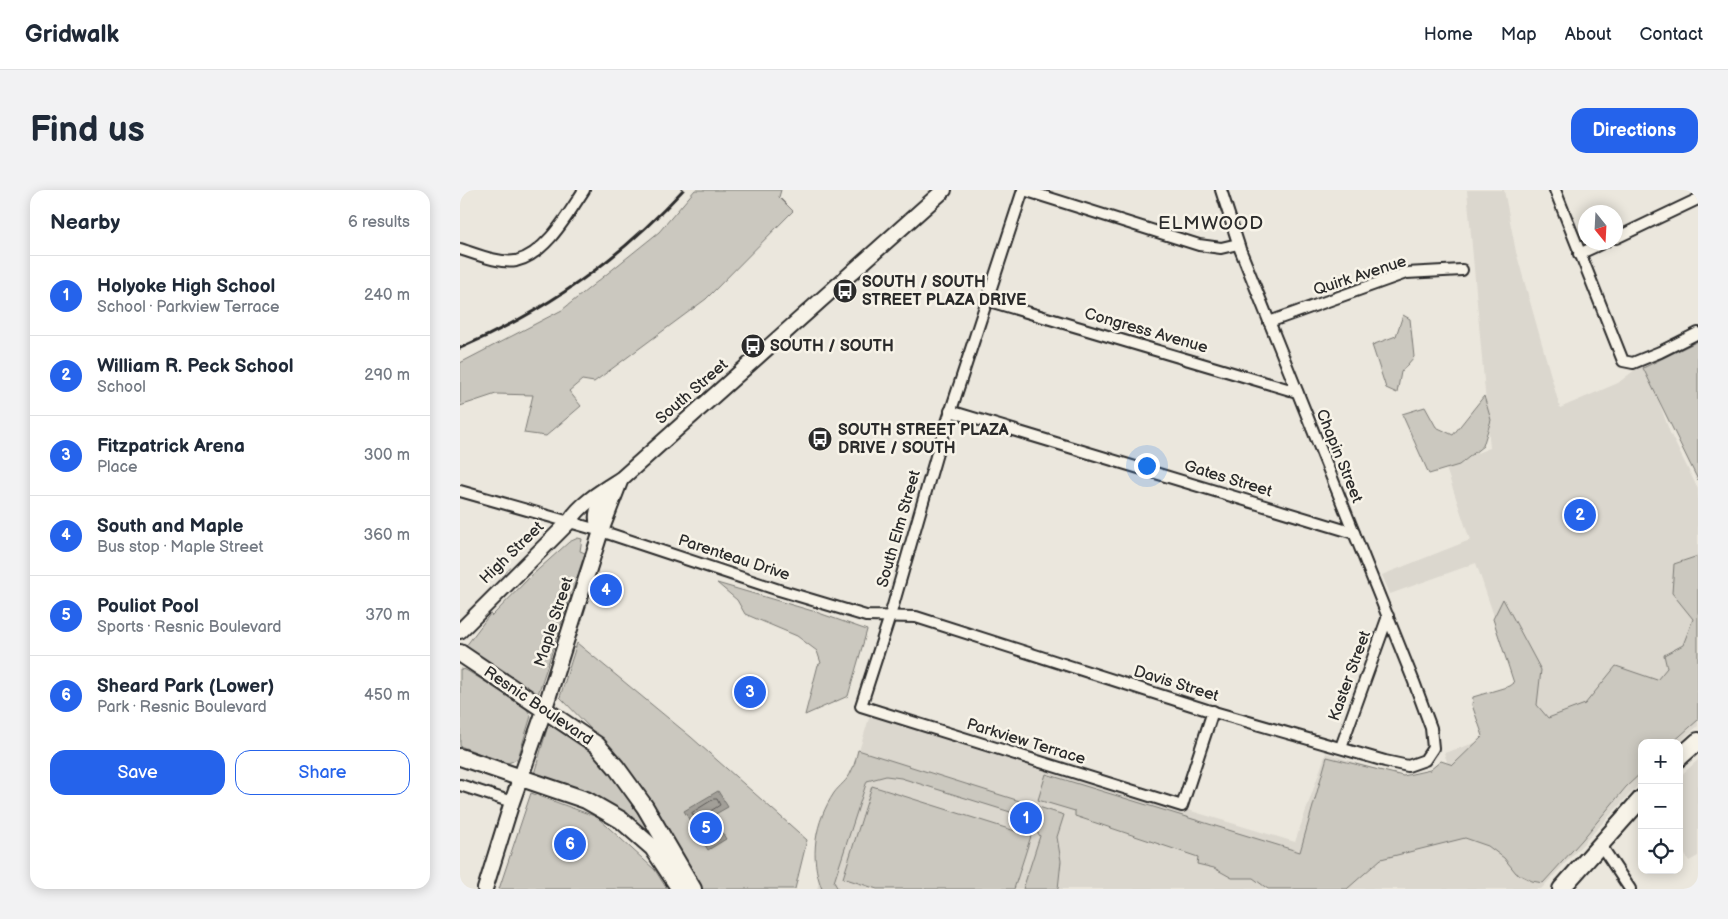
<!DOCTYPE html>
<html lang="en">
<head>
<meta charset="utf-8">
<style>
  body { margin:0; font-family:"Balsamiq Sans",sans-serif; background:#f2f2f3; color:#1f2937 }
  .controls { position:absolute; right:15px; bottom:15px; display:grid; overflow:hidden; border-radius:10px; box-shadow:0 2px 12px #0003 }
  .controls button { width:45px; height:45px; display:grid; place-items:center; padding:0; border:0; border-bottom:1px solid #e0e1e3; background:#fff; color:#1f2937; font:25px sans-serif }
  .compass { position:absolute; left:1118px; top:15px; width:45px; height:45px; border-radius:50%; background:#fff; box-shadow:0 2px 12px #0003; rotate:162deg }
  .you { position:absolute; left:686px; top:275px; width:18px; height:18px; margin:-12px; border:4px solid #fff; border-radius:50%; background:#1a73e8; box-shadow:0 0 0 8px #1a73e833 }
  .badge { display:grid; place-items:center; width:32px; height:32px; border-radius:50%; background:#2563eb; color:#fff; font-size:16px; font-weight:700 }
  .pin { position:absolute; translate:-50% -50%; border:2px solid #fff; box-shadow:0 1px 5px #0006 }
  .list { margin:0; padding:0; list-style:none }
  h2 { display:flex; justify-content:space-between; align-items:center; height:65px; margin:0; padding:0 20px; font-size:21px }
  h2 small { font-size:16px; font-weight:400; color:#747a83 }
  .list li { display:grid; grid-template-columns:32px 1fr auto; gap:15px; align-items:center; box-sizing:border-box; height:80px; padding:0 20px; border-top:1px solid #e0e1e3 }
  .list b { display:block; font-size:19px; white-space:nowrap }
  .list p { margin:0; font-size:16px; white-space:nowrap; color:#747a83 }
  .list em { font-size:16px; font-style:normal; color:#747a83 }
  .actions { display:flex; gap:10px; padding:15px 20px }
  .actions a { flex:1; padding:11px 0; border:1px solid #2563eb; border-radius:15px; text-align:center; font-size:18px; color:#2563eb }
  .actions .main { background:#2563eb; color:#fff }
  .icon { flex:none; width:28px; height:28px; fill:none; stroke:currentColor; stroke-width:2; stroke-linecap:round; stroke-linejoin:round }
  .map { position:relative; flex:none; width:1238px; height:699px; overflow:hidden; border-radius:15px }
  header { display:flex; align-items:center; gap:30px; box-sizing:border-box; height:70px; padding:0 25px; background:#fff; border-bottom:1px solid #e0e1e3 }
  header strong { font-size:24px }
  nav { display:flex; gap:28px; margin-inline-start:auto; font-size:18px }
  .intro { display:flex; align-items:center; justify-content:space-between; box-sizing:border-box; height:120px; padding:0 30px }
  h1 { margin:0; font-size:35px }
  .button { padding:12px 22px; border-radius:15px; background:#2563eb; color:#fff; font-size:18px; font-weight:700 }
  main { display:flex; gap:30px; padding:0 30px }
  aside { flex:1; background:#fff; border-radius:15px; box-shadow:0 2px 12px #0003 }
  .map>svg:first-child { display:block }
  .built { fill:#dbd7ce }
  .green { fill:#cbc8bf; stroke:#7b7a75 }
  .water { fill:#a29f98; stroke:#72716c }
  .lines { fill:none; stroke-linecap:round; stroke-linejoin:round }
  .shore { stroke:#5b5957; stroke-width:1 }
  .minor-casing { stroke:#2b2b2b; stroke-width:14 }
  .secondary-casing { stroke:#2b2b2b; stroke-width:18 }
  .primary-casing { stroke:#2b2b2b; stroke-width:20 }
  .minor { stroke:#f7f3e8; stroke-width:10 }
  .secondary { stroke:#f7f3e8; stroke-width:14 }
  .primary { stroke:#f7f3e8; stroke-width:16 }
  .rail { stroke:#2b2b2b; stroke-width:3 }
  .labels { text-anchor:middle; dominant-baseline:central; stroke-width:5; stroke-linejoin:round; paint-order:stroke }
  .street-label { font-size:16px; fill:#2b2b2b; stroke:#f7f3e8 }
  .poi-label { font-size:16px; font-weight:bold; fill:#2b2b2b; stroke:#f7f3e8; text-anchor:start }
  .quarter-label { font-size:19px; letter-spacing:1px; fill:#2b2b2b; stroke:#f7f3e8 }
</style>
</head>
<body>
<header>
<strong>Gridwalk</strong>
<nav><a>Home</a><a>Map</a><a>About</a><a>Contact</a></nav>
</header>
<div class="intro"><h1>Find us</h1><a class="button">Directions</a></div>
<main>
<aside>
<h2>Nearby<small>6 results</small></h2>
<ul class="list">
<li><span class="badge">1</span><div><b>Holyoke High School</b><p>School · Parkview Terrace</p></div><em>240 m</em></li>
<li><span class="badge">2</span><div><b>William R. Peck School</b><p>School</p></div><em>290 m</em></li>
<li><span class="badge">3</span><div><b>Fitzpatrick Arena</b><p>Place</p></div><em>300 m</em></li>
<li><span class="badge">4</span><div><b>South and Maple</b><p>Bus stop · Maple Street</p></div><em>360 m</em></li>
<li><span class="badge">5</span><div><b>Pouliot Pool</b><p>Sports · Resnic Boulevard</p></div><em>370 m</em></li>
<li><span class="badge">6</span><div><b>Sheard Park (Lower)</b><p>Park · Resnic Boulevard</p></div><em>450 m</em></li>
</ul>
<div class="actions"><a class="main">Save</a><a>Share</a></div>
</aside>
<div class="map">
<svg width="1238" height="699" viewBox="0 0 1238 699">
  <rect width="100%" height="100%" fill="#ebe7dd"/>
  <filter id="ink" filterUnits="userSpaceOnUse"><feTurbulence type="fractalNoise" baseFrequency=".02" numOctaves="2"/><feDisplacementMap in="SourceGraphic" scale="10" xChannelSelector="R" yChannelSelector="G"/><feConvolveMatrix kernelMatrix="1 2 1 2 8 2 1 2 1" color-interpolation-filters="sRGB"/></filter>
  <g filter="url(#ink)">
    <!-- built -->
    <g class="built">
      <polygon points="1007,0 1044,0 1056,62 1100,218 1158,193 1185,172 1210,243 1238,299 1238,536 1218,553 1182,553 1182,591 1081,699 357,699 410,525 835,652 866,563 989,603 993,589 984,563 1071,535 1016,373 930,404 922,385 1010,350 985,275 1030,258"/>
      <polygon points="1238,570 1238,666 1229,671 1219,655 1219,587"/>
    </g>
    <!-- green -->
    <g class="green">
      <polygon points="235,0 321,0 319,7 333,21 246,109 134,192 122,190 109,201 121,216 86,246 64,243 73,205 36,204 0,216 0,173 102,120 199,42"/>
      <polygon points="943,125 950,129 954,167 941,182 937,203 926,198 912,155 936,146"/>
      <polygon points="1238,151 1238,290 1183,178"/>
      <polygon points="1024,206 1031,230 1023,256 999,275 969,284 942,224 965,217 976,237 993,245"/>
      <polygon points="118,348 122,349 120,361 125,363 77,507 3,460 30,424 32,426 70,387 109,352"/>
      <polygon points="1238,366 1238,530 1212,553 1182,553 1182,582 1166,597 1122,650 1083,693 1072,691 1056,683 1044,668 1028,656 1005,648 921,669 887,699 808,699 793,688 772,688 754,678 737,674 738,667 615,626 615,621 578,610 586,584 840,662 867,567 943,586 970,580 981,571 993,575 1023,546 1012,515 1013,507 1050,496 1054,493 1033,429 1043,409 1081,480 1077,515 1088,528 1125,514 1156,476 1197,490 1207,478 1204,465 1223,455 1233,429 1212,403 1214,374"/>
      <polygon points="257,393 356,422 407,440 388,506 345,525 358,475 361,473 357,461 337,446 285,424 277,410"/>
      <polygon points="117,453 231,547 347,650 335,699 240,699 163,572 100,507"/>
      <path d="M 0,479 L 6,480 L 65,516 L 71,526 L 58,568 C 52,572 48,574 42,572 L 0,556 Z"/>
      <path d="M 92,536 C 128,551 153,584 173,616 C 178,624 186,634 187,643 L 74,584 L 87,539 L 89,537 Z"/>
      <path d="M 398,560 L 604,625 L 597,647 L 601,671 L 598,699 L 563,699 L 580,646 L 569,631 L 560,625 L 441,588 L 426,586 L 407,591 L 374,692 L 378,699 L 362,699 C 349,667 355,632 374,603 C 379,596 388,590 391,582 C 395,575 396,567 398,560 Z"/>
      <polygon points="412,596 571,646 554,699 417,699 383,688"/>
      <polygon points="71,603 137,627 195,680 207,699 39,699"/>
    </g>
    <!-- water -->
    <polygon class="water" points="258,601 268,617 252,626 266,649 248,660 224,621"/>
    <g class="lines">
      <!-- shore -->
      <polygon class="shore" points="254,609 257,609 260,615 249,622 248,627 258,647 250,652 232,623"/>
      <defs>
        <g id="minor">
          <polyline points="563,0 477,263 430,426 401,516 722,616 753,521"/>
          <polyline points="564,0 739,55 761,58 778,54"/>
          <polyline points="1095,0 1163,171 1173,173 1200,162 1238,143"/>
          <polyline points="1156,48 1238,9"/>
          <path d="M 0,59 C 16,64 40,74 56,71 C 86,64 108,24 124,0"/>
          <polyline points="1119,64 1145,52"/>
          <polyline points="526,110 837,202"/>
          <polyline points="809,132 946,83 1002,80"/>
          <polyline points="490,221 894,343"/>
          <polyline points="0,301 141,341 319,400 406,426 456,427 747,520 925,571 948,576 965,570 973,558 971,538 954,492 780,59 761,0"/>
          <polyline points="881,557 928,426"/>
          <polyline points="0,595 52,612"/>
          <polyline points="1140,654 1170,699"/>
        </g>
        <g id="secondary">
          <path d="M 141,341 C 131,325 140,311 152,299"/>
          <path d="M 0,441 L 109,332 C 121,313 142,301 161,289 L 484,0"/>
          <polyline points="25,699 52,612 84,521 141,341 161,289"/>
        </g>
        <g id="primary">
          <polyline points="0,463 137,555 156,577 185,617 233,699"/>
          <polyline points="0,567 126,610 161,630 193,658 220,699"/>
          <polyline points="1219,568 1238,551"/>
          <polyline points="1101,699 1182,608"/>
        </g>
      </defs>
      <!-- minor casing -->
      <use href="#minor" class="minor-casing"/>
      <!-- secondary casing -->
      <use href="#secondary" class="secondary-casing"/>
      <!-- primary casing -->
      <use href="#primary" class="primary-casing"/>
      <!-- minor -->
      <use href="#minor" class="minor"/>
      <!-- secondary -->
      <use href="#secondary" class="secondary"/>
      <!-- primary -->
      <use href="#primary" class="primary"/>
      <!-- rail -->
      <path class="rail" d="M 0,158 C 87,121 159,70 223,0"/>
    </g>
  </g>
  <!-- icons -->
  <defs>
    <symbol id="bus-disc" viewBox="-11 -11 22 22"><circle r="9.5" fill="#2b2b2b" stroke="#f7f3e8"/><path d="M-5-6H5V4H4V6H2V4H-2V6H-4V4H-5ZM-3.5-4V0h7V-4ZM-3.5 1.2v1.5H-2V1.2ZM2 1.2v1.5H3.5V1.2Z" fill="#fff"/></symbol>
  </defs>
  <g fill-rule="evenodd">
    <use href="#bus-disc" x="371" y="87" width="28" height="28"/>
    <use href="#bus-disc" x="279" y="142" width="28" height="28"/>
    <use href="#bus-disc" x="346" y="235" width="28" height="28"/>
  </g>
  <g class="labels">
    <!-- street labels -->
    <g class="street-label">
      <text transform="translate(900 86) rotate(-18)">Quirk Avenue</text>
      <text transform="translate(686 141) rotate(16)">Congress Avenue</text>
      <text transform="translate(232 202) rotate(-41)">South Street</text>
      <text transform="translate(879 266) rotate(68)">Chapin Street</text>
      <text transform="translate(768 289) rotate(17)">Gates Street</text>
      <text transform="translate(439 339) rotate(-74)">South Elm Street</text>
      <text transform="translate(52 363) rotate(-44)">High Street</text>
      <text transform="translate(274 368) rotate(18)">Parenteau Drive</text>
      <text transform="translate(94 432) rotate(-72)">Maple Street</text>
      <text transform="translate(890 486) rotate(-70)">Kaster Street</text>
      <text transform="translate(716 494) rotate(17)">Davis Street</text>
      <text transform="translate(78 516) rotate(34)">Resnic Boulevard</text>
      <text transform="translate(566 552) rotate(17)">Parkview Terrace</text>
    </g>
    <!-- poi labels -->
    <g class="poi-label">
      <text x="402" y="92">SOUTH / SOUTH<tspan x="402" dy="18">STREET PLAZA DRIVE</tspan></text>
      <text x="310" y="156">SOUTH / SOUTH</text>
      <text x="378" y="240">SOUTH STREET PLAZA<tspan x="378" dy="18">DRIVE / SOUTH</tspan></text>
    </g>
    <!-- quarter labels -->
    <g class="quarter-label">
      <text x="751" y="33">ELMWOOD</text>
    </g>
  </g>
</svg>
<div class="controls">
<button>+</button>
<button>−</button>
<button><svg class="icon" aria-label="locate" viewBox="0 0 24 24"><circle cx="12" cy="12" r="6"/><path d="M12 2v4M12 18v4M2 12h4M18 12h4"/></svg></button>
</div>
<svg class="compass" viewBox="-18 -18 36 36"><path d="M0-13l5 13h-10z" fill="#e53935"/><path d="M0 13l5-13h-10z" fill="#747a83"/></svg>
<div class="you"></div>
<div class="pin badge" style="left:566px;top:628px">1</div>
<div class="pin badge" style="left:1120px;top:325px">2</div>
<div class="pin badge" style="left:290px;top:502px">3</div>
<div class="pin badge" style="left:146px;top:400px">4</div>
<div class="pin badge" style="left:246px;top:638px">5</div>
<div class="pin badge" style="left:110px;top:654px">6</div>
</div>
</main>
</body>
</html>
